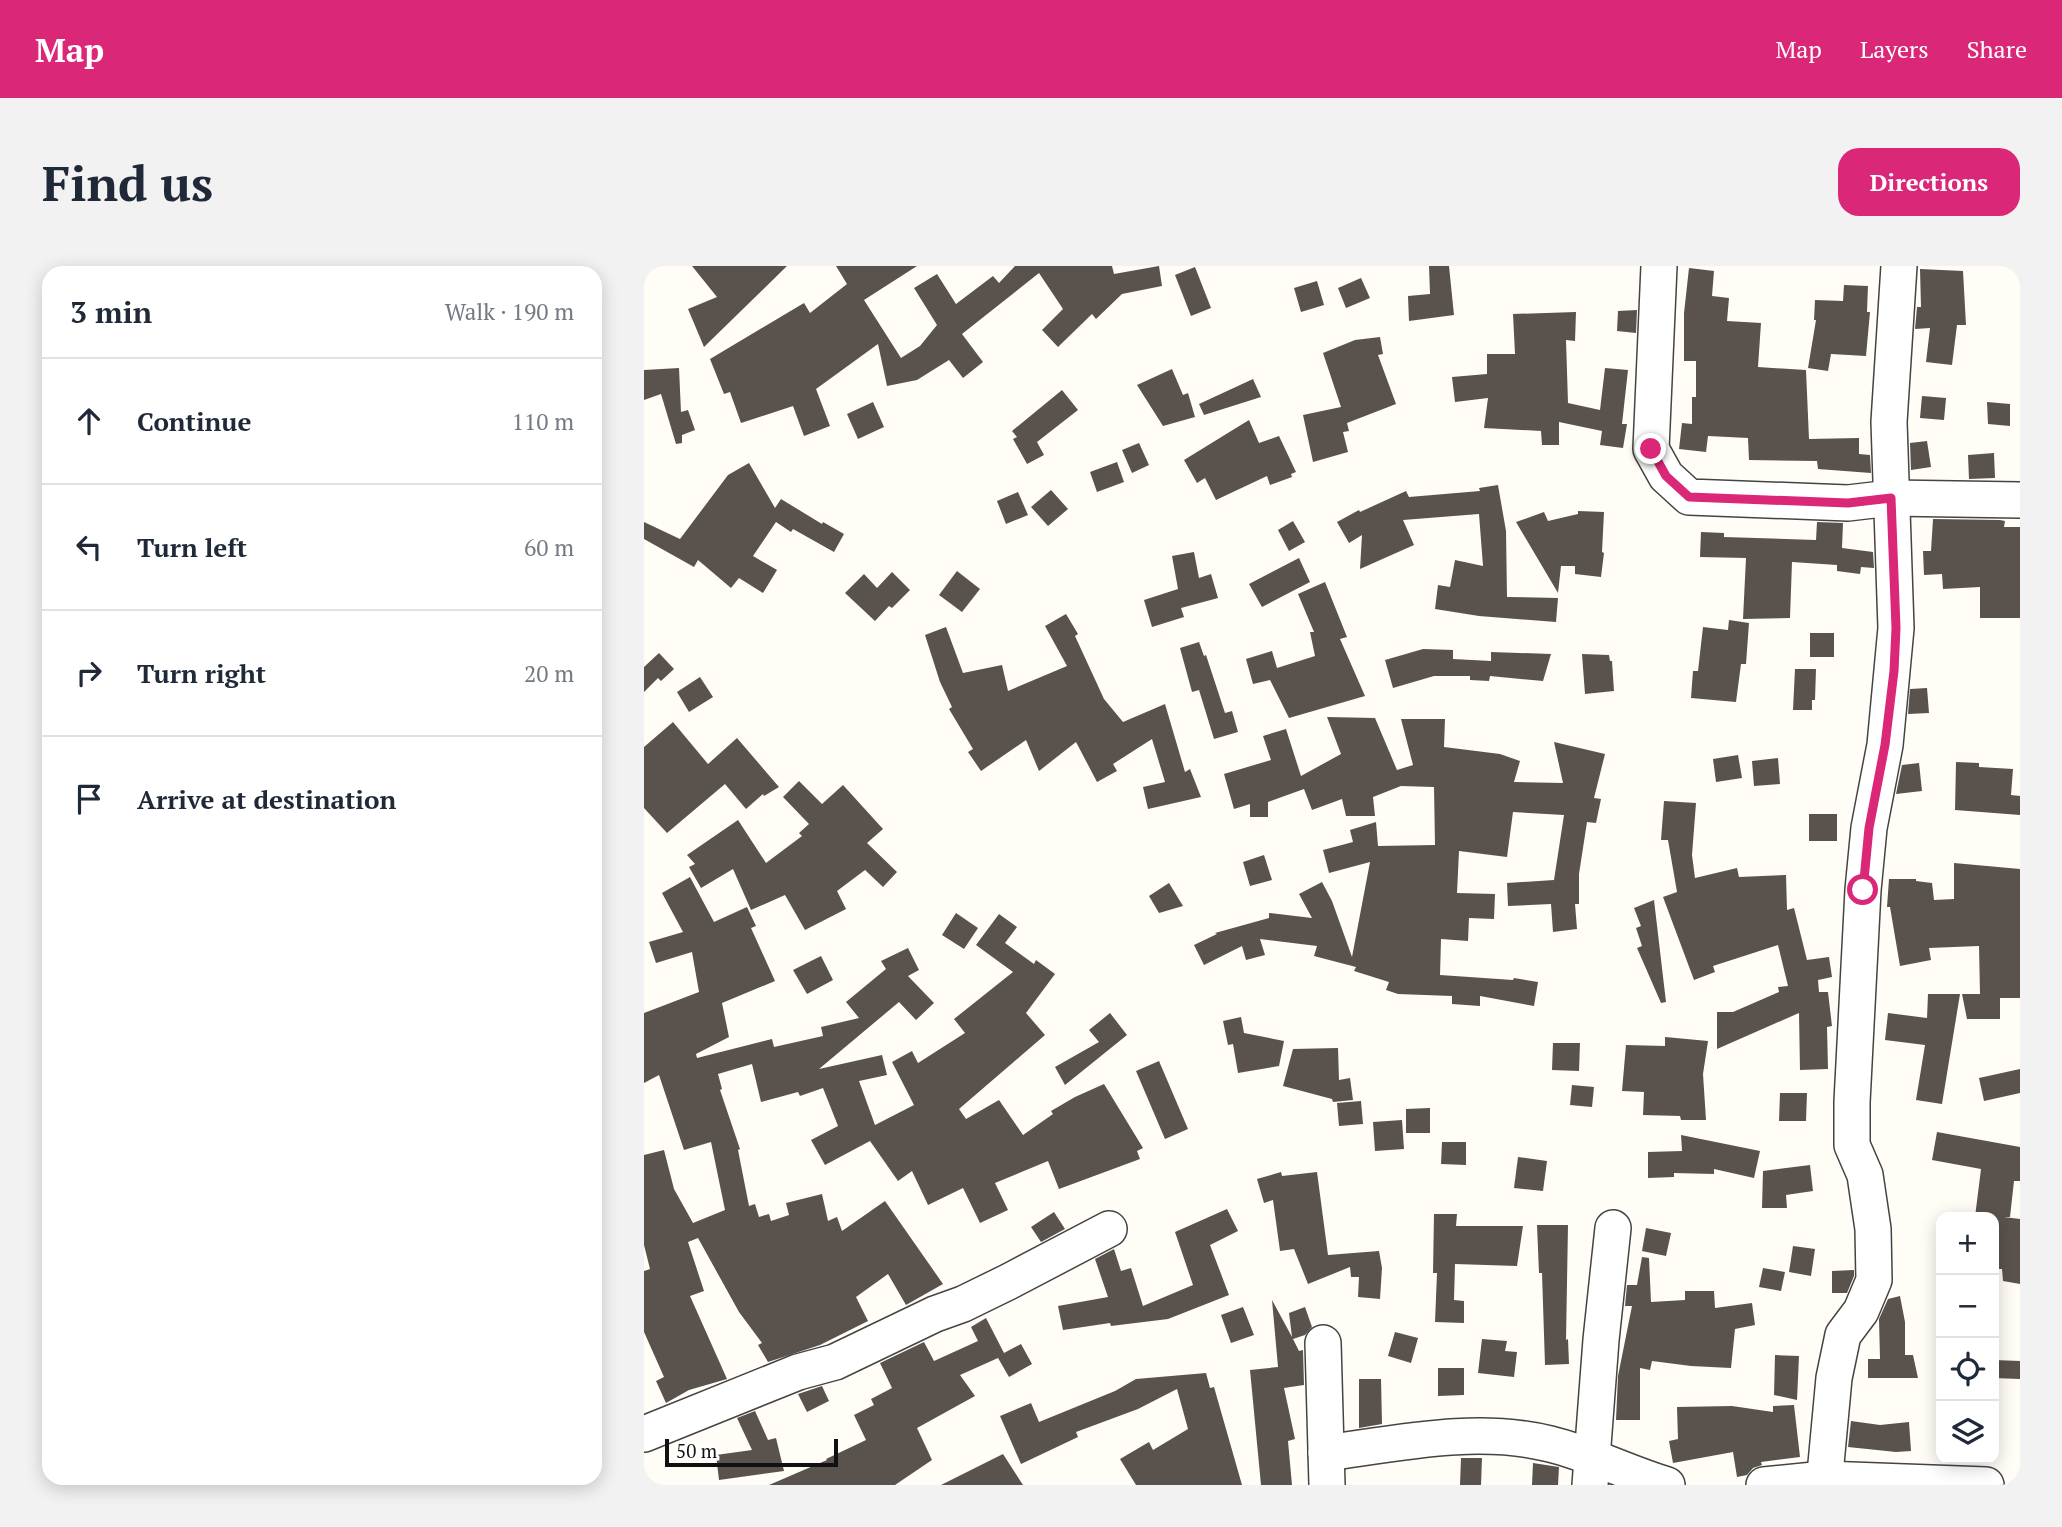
<!DOCTYPE html>
<html lang="en">
<head>
<meta charset="utf-8">
<style>
  body { margin:0; font-family:"PT Serif",serif; background:#f2f2f3; color:#1f2937 }
  .controls { position:absolute; right:21px; bottom:21px; display:grid; overflow:hidden; border-radius:14px; box-shadow:0 4px 18px #0003 }
  .controls button { width:63px; height:63px; display:grid; place-items:center; padding:0; border:0; border-bottom:2px solid #e0e1e3; background:#fff; color:#1f2937; font:35px sans-serif }
  .scale { position:absolute; left:21px; bottom:18px; width:173px; box-sizing:border-box; padding-left:7px; border:4px solid #111; border-top:0; font-size:19px; line-height:24px; white-space:nowrap; color:#111; -webkit-text-stroke:5px #fff; paint-order:stroke }
  .stop { position:absolute; width:21px; height:21px; margin:-16px; border:5px solid #db2777; border-radius:50%; background:#fff }
  .stop.end { background:#db2777; border-color:#fff; box-shadow:0 2px 7px #0008 }
  .list { margin:0; padding:0; list-style:none }
  h2 { display:flex; justify-content:space-between; align-items:center; height:91px; margin:0; padding:0 28px; font-size:30px }
  h2 small { font-size:23px; font-weight:400; color:#747a83 }
  .list li { display:grid; grid-template-columns:46px 1fr auto; gap:21px; align-items:center; box-sizing:border-box; height:126px; padding:0 28px; border-top:2px solid #e0e1e3 }
  .list b { display:block; font-size:26px; white-space:nowrap }
  .list em { font-size:23px; font-style:normal; color:#747a83 }
  .icon { flex:none; width:38px; height:38px; fill:none; stroke:currentColor; stroke-width:2; stroke-linecap:round; stroke-linejoin:round }
  .map { position:relative; flex:none; width:1376px; height:1219px; overflow:hidden; border-radius:21px }
  header { display:flex; align-items:center; gap:42px; box-sizing:border-box; height:98px; padding:0 35px; background:#db2777; color:#fff }
  header strong { font-size:33px }
  nav { display:flex; gap:38px; margin-inline-start:auto; font-size:24px }
  .intro { display:flex; align-items:center; justify-content:space-between; box-sizing:border-box; height:168px; padding:0 42px }
  h1 { margin:0; font-size:49px }
  .button { padding:18px 32px; border-radius:21px; background:#db2777; color:#fff; font-size:24px; font-weight:700 }
  main { display:flex; gap:42px; padding:0 42px }
  aside { flex:1; background:#fff; border-radius:21px; box-shadow:0 4px 18px #0003 }
  .map>svg:first-child { display:block }
  .building { fill:#5a524d }
  .lines { fill:none; stroke-linecap:round; stroke-linejoin:round }
  .minor-casing { stroke:#444; stroke-width:38 }
  .minor { stroke:#fff; stroke-width:35 }
  .route { stroke:#db2777; stroke-width:9 }
</style>
</head>
<body>
<header>
<strong>Map</strong>
<nav><a>Map</a><a>Layers</a><a>Share</a></nav>
</header>
<div class="intro"><h1>Find us</h1><a class="button">Directions</a></div>
<main>
<aside>
<h2>3 min<small>Walk · 190 m</small></h2>
<ul class="list">
<li><svg class="icon" aria-label="ahead" viewBox="0 0 24 24"><path d="M12 20V5M6 11l6-6 6 6"/></svg><div><b>Continue</b></div><em>110 m</em></li>
<li><svg class="icon" aria-label="left" viewBox="0 0 24 24"><path d="M17 20v-9H6M10 6l-5 5 5 5"/></svg><div><b>Turn left</b></div><em>60 m</em></li>
<li><svg class="icon" aria-label="right" viewBox="0 0 24 24"><path d="M7 20v-9h11M14 6l5 5-5 5"/></svg><div><b>Turn right</b></div><em>20 m</em></li>
<li><svg class="icon" aria-label="arrive" viewBox="0 0 24 24"><path d="M6 21V4h12l-3 4 3 4H6"/></svg><div><b>Arrive at destination</b></div></li>
</ul>
</aside>
<div class="map">
<svg width="1376" height="1219" viewBox="0 0 1376 1219">
  <rect width="100%" height="100%" fill="#fffdf5"/>
  <!-- building -->
  <g class="building">
    <polygon points="48,0 143,0 60,81 44,43 73,31"/>
    <polygon points="192,0 273,0 220,34 257,92 276,80 293,59 270,22 293,8 312,38 349,10 355,17 371,0 468,0 470,8 515,0 518,20 478,28 452,53 448,48 414,81 398,64 419,43 395,7 318,68 339,96 319,112 305,94 273,114 243,120 234,78 172,123 186,160 160,170 149,140 97,157 86,126 80,128 66,93 160,37 166,47 203,18"/>
    <polygon points="785,0 805,0 810,49 765,55 764,30 786,28"/>
    <polygon points="551,1 567,42 547,50 531,9"/>
    <polygon points="1045,2 1070,5 1068,30 1085,32 1083,55 1117,57 1114,101 1162,104 1165,173 1215,172 1215,188 1226,189 1227,207 1174,203 1173,195 1105,194 1104,172 1064,170 1062,186 1035,183 1038,157 1048,158 1048,131 1052,131 1052,95 1040,95 1040,47"/>
    <polygon points="1276,3 1319,5 1322,59 1313,59 1308,99 1282,96 1286,62 1271,63 1273,41 1277,41"/>
    <polygon points="717,12 726,32 702,42 694,22"/>
    <polygon points="673,15 680,39 657,46 650,22"/>
    <polygon points="1200,19 1224,20 1223,46 1226,46 1222,90 1187,88 1184,105 1164,102 1172,54 1170,54 1171,34 1199,35"/>
    <polygon points="993,44 992,67 973,65 974,45"/>
    <polygon points="932,46 931,75 922,74 924,137 956,144 961,102 984,104 978,158 983,158 979,182 956,179 958,165 915,156 915,179 898,179 897,165 840,162 844,132 811,136 808,111 843,108 843,88 871,88 869,48"/>
    <polygon points="736,71 739,88 734,89 752,138 703,157 705,165 699,166 704,186 669,196 659,149 697,141 679,87 711,74"/>
    <polygon points="35,102 37,146 44,144 51,164 38,169 38,177 32,178 17,128 0,134 0,104"/>
    <polygon points="528,103 539,129 544,127 551,151 519,160 493,119"/>
    <polygon points="609,113 617,131 560,149 555,138"/>
    <polygon points="418,124 434,144 393,176 400,189 383,198 369,173 373,171 368,165"/>
    <polygon points="1278,130 1302,132 1300,154 1276,152"/>
    <polygon points="229,136 240,161 214,173 203,148"/>
    <polygon points="1343,136 1366,138 1366,160 1344,158"/>
    <polygon points="605,154 615,177 635,170 652,206 647,208 648,211 626,219 623,210 572,234 561,212 553,217 540,194"/>
    <polygon points="1283,175 1287,201 1267,204 1266,177"/>
    <polygon points="495,177 505,199 488,207 478,184"/>
    <polygon points="1350,187 1351,212 1325,213 1324,189"/>
    <polygon points="473,196 480,216 453,226 446,206"/>
    <polygon points="105,197 131,242 137,233 178,258 179,256 200,268 190,286 149,263 147,266 132,256 109,290 133,304 119,327 95,312 87,322 54,294 50,301 0,273 0,256 36,273 84,209"/>
    <polygon points="854,219 862,265 863,331 914,332 912,356 835,350 791,343 794,319 806,321 811,294 839,300 835,248 759,254 770,279 716,303 718,269 705,277 693,256 715,244 716,246 762,225 765,231 836,225 835,222"/>
    <polygon points="407,224 424,243 404,260 387,241"/>
    <polygon points="374,226 384,249 362,258 353,235"/>
    <polygon points="934,245 960,246 958,286 960,287 957,311 931,308 931,300 917,300 914,327 872,256 900,246 904,255 934,248"/>
    <polygon points="1289,253 1356,254 1361,255 1360,261 1376,261 1376,352 1336,352 1336,321 1299,323 1298,308 1280,309 1279,285 1287,285"/>
    <polygon points="649,255 661,276 645,285 634,264"/>
    <polygon points="1173,256 1199,257 1198,282 1229,286 1230,302 1217,301 1216,308 1193,305 1193,299 1148,296 1146,352 1099,353 1102,292 1056,291 1057,266 1080,267 1080,271 1172,274"/>
    <polygon points="550,286 555,312 567,308 574,332 537,342 540,351 508,361 500,334 534,323 528,290"/>
    <polygon points="655,292 666,316 618,341 605,318"/>
    <polygon points="313,305 336,323 318,346 295,329"/>
    <polygon points="248,306 266,324 248,342 245,340 231,355 201,327 220,308 233,322"/>
    <polygon points="681,316 703,371 696,373 721,430 645,452 626,414 609,418 602,393 628,385 633,402 671,390 666,366 670,366 654,328"/>
    <polygon points="422,348 434,368 431,370 460,433 479,456 521,438 541,506 546,503 557,531 504,543 499,521 521,516 508,473 469,498 473,505 453,516 432,476 395,505 382,474 337,505 324,486 329,483 305,443 308,441 296,416 281,369 302,361 319,407 358,399 364,425 423,400 401,360"/>
    <polygon points="1085,354 1105,357 1102,398 1097,398 1092,436 1047,432 1049,405 1054,405 1059,361 1084,364"/>
    <rect x="1166" y="367" width="24" height="24"/>
    <polygon points="555,376 560,390 562,389 581,447 588,445 594,466 570,473 555,424 548,426 536,382"/>
    <polygon points="779,383 809,384 809,393 847,395 847,386 907,388 899,415 846,410 845,415 826,414 826,410 790,410 749,422 741,394"/>
    <polygon points="15,387 30,403 17,415 14,412 0,426 0,401"/>
    <polygon points="938,388 965,389 966,395 968,395 970,425 941,428"/>
    <polygon points="1151,403 1172,403 1171,434 1168,434 1168,444 1149,444"/>
    <polygon points="56,411 69,431 45,446 33,426"/>
    <polygon points="1283,422 1285,447 1264,448 1266,423"/>
    <polygon points="683,451 731,452 753,504 769,499 757,453 801,453 800,481 856,488 876,495 870,516 919,517 910,476 961,488 950,532 957,533 952,557 943,556 935,608 935,638 931,638 933,663 909,666 907,638 864,640 863,617 910,614 920,549 869,546 863,591 815,585 813,627 851,628 850,653 825,652 824,675 797,673 796,709 869,714 870,712 894,716 890,740 836,730 836,740 808,738 808,730 754,728 742,724 745,716 710,705 712,701 670,690 673,680 616,673 621,689 602,694 598,680 560,699 550,679 573,668 571,667 625,652 625,647 668,652 655,628 678,616 688,635 708,691 726,596 685,607 679,584 709,576 706,564 732,556 734,580 791,579 790,521 757,520 729,531 731,550 702,550 698,533 668,544 660,523 624,536 624,551 606,551 606,538 590,543 580,508 627,494 619,470 642,463 657,510 697,488"/>
    <polygon points="29,456 64,498 93,472 135,521 120,530 119,528 102,543 81,518 23,567 0,542 0,481"/>
    <polygon points="1094,489 1098,512 1072,516 1069,493"/>
    <polygon points="1134,492 1136,518 1110,520 1108,495"/>
    <polygon points="1312,496 1335,497 1335,501 1369,503 1367,529 1376,530 1376,549 1311,544"/>
    <polygon points="1275,497 1278,525 1252,528 1258,499"/>
    <polygon points="155,515 178,538 199,519 239,563 223,577 253,606 239,621 221,604 193,625 202,643 161,664 141,629 107,644 89,603 57,622 45,601 51,598 43,589 94,554 122,597 158,570 155,567 165,558 139,531"/>
    <polygon points="1020,535 1052,537 1048,589 1051,612 1093,602 1095,611 1142,609 1143,644 1150,642 1163,694 1185,691 1188,711 1174,714 1175,726 1184,726 1188,760 1183,761 1184,803 1156,804 1155,747 1073,783 1073,746 1089,746 1135,726 1134,721 1144,720 1134,679 1069,700 1071,706 1050,714 1019,631 1033,626 1024,574 1017,574"/>
    <rect x="1165" y="548" width="28" height="27"/>
    <polygon points="620,589 628,614 606,620 599,596"/>
    <polygon points="1310,597 1376,603 1376,732 1356,732 1356,753 1323,753 1318,728 1336,728 1335,680 1285,682 1287,694 1256,700 1246,641 1243,641 1245,613 1272,613 1272,615 1288,617 1290,634 1310,633"/>
    <polygon points="46,611 70,656 103,641 112,660 107,662 131,715 78,737 85,771 52,788 53,792 128,773 130,781 179,770 177,761 215,752 202,736 242,703 237,695 264,682 275,704 264,710 290,737 272,754 255,736 175,803 238,789 243,809 215,815 231,859 270,839 248,796 268,785 274,797 321,767 310,753 369,706 332,679 355,648 373,661 361,677 390,698 392,694 411,708 382,747 401,769 315,843 322,853 355,834 379,869 409,848 407,845 431,831 460,818 499,882 493,885 496,893 415,923 404,895 351,917 364,944 336,957 319,922 284,939 268,905 254,915 226,875 181,899 167,874 194,860 179,822 156,830 154,826 117,836 108,798 74,808 78,823 76,824 96,883 94,884 105,940 111,938 115,951 125,948 127,955 145,949 142,937 178,928 184,955 193,951 198,965 241,935 299,1018 262,1039 244,1008 212,1031 224,1055 176,1079 124,1096 114,1079 118,1077 95,1046 54,972 44,976 60,1025 46,1030 83,1113 45,1124 22,1137 12,1115 20,1111 0,1066 0,1005 6,1003 0,979 0,889 20,884 30,923 49,957 81,944 67,876 40,884 15,809 0,817 0,747 55,726 48,686 12,697 5,676 39,666 18,627"/>
    <polygon points="525,617 539,640 515,647 505,630"/>
    <polygon points="1010,634 1022,736 1017,737 993,682 998,680 992,662 997,660 990,642"/>
    <polygon points="312,647 334,662 320,683 298,669"/>
    <polygon points="177,690 189,714 163,728 149,704"/>
    <polygon points="1284,728 1316,728 1298,838 1272,834 1281,779 1241,774 1244,747 1283,752"/>
    <polygon points="466,747 483,769 421,819 411,801 455,776 445,764"/>
    <polygon points="597,751 600,767 640,775 635,800 594,807 589,778 584,779 579,755"/>
    <polygon points="1021,771 1064,775 1059,808 1062,854 1037,854 1036,850 999,849 1000,826 978,825 982,779 1021,780"/>
    <polygon points="909,777 936,777 935,805 908,804"/>
    <polygon points="694,782 695,814 706,812 709,834 689,836 688,833 639,820 649,783"/>
    <polygon points="515,795 544,863 521,873 492,805"/>
    <polygon points="1376,803 1376,827 1340,835 1335,812"/>
    <polygon points="928,819 950,821 948,841 926,839"/>
    <polygon points="1136,827 1163,827 1162,855 1135,855"/>
    <polygon points="717,835 719,858 695,860 693,837"/>
    <polygon points="786,842 786,867 762,867 762,843"/>
    <polygon points="758,854 760,883 731,885 729,856"/>
    <polygon points="1293,866 1376,881 1376,915 1370,915 1366,951 1360,951 1376,953 1376,1018 1359,1015 1358,1003 1350,1003 1350,951 1331,951 1337,903 1288,894"/>
    <polygon points="1037,869 1116,885 1110,912 1070,903 1070,908 1030,907 1030,911 1004,912 1004,886 1038,885"/>
    <polygon points="798,876 822,876 822,899 797,898"/>
    <polygon points="874,891 903,895 899,925 870,922"/>
    <polygon points="1166,899 1169,925 1142,929 1143,942 1118,942 1119,905"/>
    <polygon points="637,906 638,910 673,906 684,989 735,985 738,1002 736,1033 714,1031 715,1011 707,1011 706,1001 664,1018 650,983 636,985 629,934 620,937 613,913"/>
    <polygon points="583,943 594,965 566,979 585,1029 524,1053 467,1060 466,1057 419,1064 414,1040 464,1031 451,993 470,983 477,1005 487,1002 499,1040 549,1019 531,966"/>
    <polygon points="410,946 421,963 397,976 387,961"/>
    <polygon points="790,948 813,948 812,960 879,960 873,1000 811,998 810,1034 820,1035 820,1057 791,1056 793,1007 789,1007"/>
    <polygon points="893,959 924,959 922,1074 924,1073 925,1098 901,1099 898,1007 895,1007"/>
    <polygon points="1002,962 1027,967 1022,990 998,985"/>
    <polygon points="1149,980 1171,983 1167,1010 1145,1006"/>
    <polygon points="998,991 1005,992 1007,1036 1041,1034 1041,1025 1070,1025 1071,1042 1108,1037 1111,1059 1091,1063 1087,1102 1047,1100 1008,1095 1006,1104 996,1102 996,1154 972,1154 974,1110 988,1040 981,1040 983,1019 993,1019"/>
    <polygon points="1119,1002 1141,1006 1137,1025 1115,1021"/>
    <polygon points="1210,1004 1210,1010 1203,1027 1188,1027 1188,1005"/>
    <polygon points="1256,1030 1261,1056 1261,1089 1269,1089 1274,1112 1224,1112 1224,1093 1236,1093 1235,1053 1244,1033"/>
    <polygon points="628,1034 648,1071 645,1047 661,1041 668,1061 661,1069 649,1073 655,1085 659,1084 660,1119 640,1122 651,1173 644,1175 648,1219 617,1219 606,1104 634,1101"/>
    <polygon points="599,1041 610,1069 587,1077 577,1049"/>
    <polygon points="342,1052 360,1087 377,1078 388,1098 365,1111 354,1092 316,1109 331,1130 273,1162 288,1194 251,1219 125,1219 183,1194 182,1193 222,1174 210,1149 230,1139 227,1133 248,1122 236,1097 280,1076 290,1095 334,1075 327,1061"/>
    <polygon points="751,1066 774,1072 767,1097 744,1090"/>
    <polygon points="838,1073 863,1075 861,1085 873,1086 870,1111 834,1107"/>
    <polygon points="1131,1089 1155,1090 1153,1134 1130,1129"/>
    <polygon points="1350,1094 1376,1095 1376,1113 1350,1112"/>
    <polygon points="794,1102 820,1102 820,1129 794,1130"/>
    <polygon points="562,1107 566,1122 570,1121 598,1219 492,1219 476,1193 505,1176 509,1184 544,1163 533,1123 494,1143 432,1166 434,1171 377,1198 356,1150 387,1137 395,1156 471,1125 492,1113"/>
    <polygon points="715,1113 737,1113 738,1158 715,1162"/>
    <polygon points="178,1120 185,1135 163,1146 154,1128"/>
    <polygon points="1150,1139 1156,1191 1117,1196 1118,1199 1109,1202 1103,1209 1093,1211 1089,1186 1029,1197 1025,1175 1034,1173 1033,1141 1088,1140 1129,1146 1129,1140"/>
    <polygon points="111,1145 124,1174 132,1172 140,1205 75,1214 72,1189 108,1184 93,1152"/>
    <polygon points="1207,1155 1236,1159 1265,1156 1267,1185 1252,1186 1204,1181"/>
    <polygon points="359,1188 379,1219 297,1219"/>
    <polygon points="817,1192 838,1192 837,1219 816,1219"/>
    <polygon points="889,1197 915,1201 914,1219 888,1219"/>
  </g>
  <g class="lines">
    <defs>
      <g id="minor">
        <polyline points="1015,0 1007,183 1022,210 1045,231 1204,237 1247,232 1376,234"/>
        <polyline points="679,1077 683,1219"/>
        <polyline points="0,1168 154,1106 191,1096 291,1048 319,1038 364,1016 465,963"/>
        <path d="M 682,1187 C 755,1177 834,1160 906,1178 C 947,1188 983,1207 1023,1219"/>
        <polyline points="946,1219 957,1074 969,962"/>
        <polyline points="1120,1219 1180,1213 1342,1219"/>
        <polyline points="1180,1219 1190,1112 1199,1069 1217,1045 1230,1014 1229,963 1221,909 1208,879 1208,836 1219,624 1225,562 1241,479 1252,362 1245,156 1255,0"/>
      </g>
    </defs>
    <!-- minor casing -->
    <use href="#minor" class="minor-casing"/>
    <!-- minor -->
    <use href="#minor" class="minor"/>
  </g>
  <g class="lines">
    <!-- route -->
    <polyline class="route" points="1007,183 1022,210 1045,231 1204,237 1247,232 1252,362 1250,405 1241,479 1225,562 1219,624"/>
  </g>
</svg>
<div class="controls">
<button>+</button>
<button>−</button>
<button><svg class="icon" aria-label="locate" viewBox="0 0 24 24"><circle cx="12" cy="12" r="6"/><path d="M12 2v4M12 18v4M2 12h4M18 12h4"/></svg></button>
<button><svg class="icon" aria-label="layers" viewBox="0 0 24 24"><path d="M12 4l9 5-9 5-9-5zM3 14l9 5 9-5"/></svg></button>
</div>
<div class="scale">50 m</div>
<div class="stop" style="left:1219px;top:624px"></div>
<div class="stop end" style="left:1007px;top:183px"></div>
</div>
</main>
</body>
</html>
